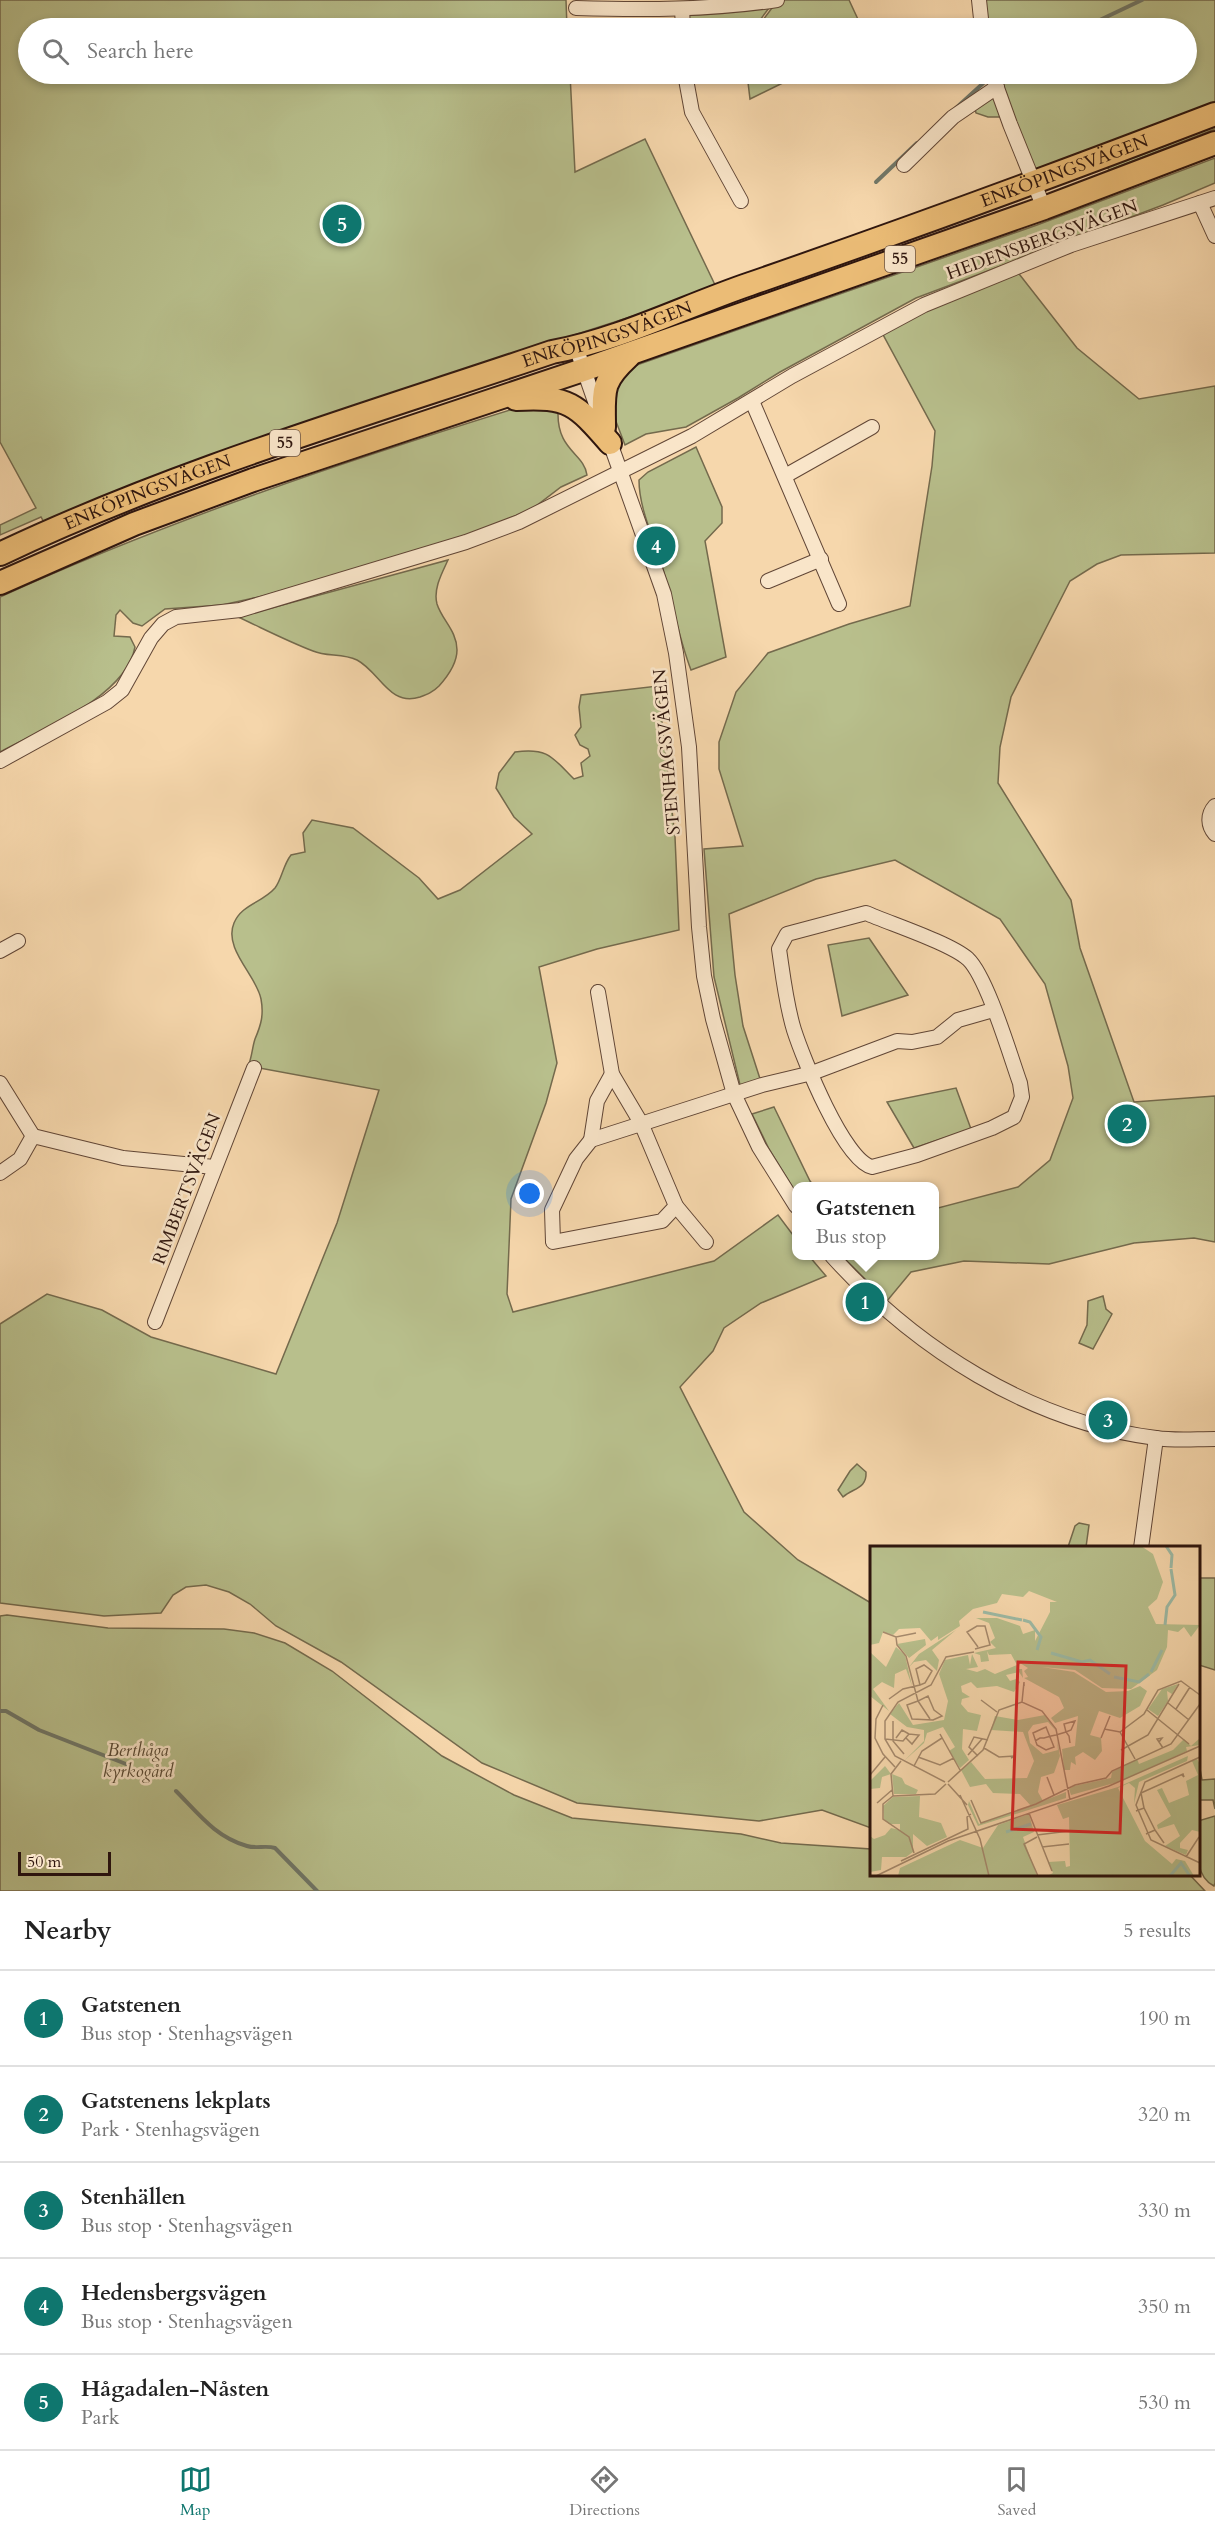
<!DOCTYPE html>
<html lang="en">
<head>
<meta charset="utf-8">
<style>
  body { margin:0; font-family:Cardo,serif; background:#f6f6f6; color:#222 }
  .scale { position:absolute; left:18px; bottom:15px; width:93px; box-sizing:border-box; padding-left:6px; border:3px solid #2f160e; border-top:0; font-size:16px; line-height:21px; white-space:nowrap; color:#2f160e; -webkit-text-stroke:4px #f9e5c9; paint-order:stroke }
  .you { position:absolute; left:530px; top:1194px; width:21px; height:21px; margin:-15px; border:4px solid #fff; border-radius:50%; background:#1a73e8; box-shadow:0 0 0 9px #1a73e833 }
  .badge { display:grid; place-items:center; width:39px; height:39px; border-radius:50%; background:#0f766e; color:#fff; font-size:20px; font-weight:700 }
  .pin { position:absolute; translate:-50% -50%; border:3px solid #fff; box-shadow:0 2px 6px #0006 }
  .popup { position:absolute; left:792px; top:1182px; width:147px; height:78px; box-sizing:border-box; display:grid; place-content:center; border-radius:12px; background:#fff; filter:drop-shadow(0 2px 4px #0005); font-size:20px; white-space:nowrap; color:#767676 }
  .popup b { font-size:22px; color:#222 }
  .popup::after { content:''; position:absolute; left:50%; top:100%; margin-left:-12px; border:12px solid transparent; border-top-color:#fff }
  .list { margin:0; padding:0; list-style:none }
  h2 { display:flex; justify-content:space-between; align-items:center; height:78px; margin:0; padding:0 24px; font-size:26px }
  h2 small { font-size:20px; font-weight:400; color:#767676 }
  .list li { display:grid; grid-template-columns:39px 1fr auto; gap:18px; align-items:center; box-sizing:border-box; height:96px; padding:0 24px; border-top:2px solid #e0e0e0 }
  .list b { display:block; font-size:22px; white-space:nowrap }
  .list p { margin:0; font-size:20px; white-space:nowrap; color:#767676 }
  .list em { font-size:20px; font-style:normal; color:#767676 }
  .icon { flex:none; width:33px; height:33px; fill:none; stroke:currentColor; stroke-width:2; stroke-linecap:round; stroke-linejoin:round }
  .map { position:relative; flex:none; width:1215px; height:1891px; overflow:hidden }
  .search { position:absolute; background:#fff; box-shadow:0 3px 9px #0003; left:18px; right:18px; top:18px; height:66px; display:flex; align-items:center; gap:15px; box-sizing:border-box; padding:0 21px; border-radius:33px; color:#767676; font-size:22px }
  .sheet { height:558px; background:#fff }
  nav { display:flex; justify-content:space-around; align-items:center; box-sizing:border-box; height:84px; border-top:2px solid #e0e0e0; background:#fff; font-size:16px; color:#767676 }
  nav a { display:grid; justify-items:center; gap:3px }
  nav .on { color:#0f766e }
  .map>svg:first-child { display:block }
  .green { fill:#b8bf8c; stroke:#746a4d; stroke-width:1.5 }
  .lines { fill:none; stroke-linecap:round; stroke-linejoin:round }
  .stream { stroke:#717869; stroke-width:4 }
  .street-casing { stroke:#614636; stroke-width:16 }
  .primary-casing { stroke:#2f160e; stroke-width:26 }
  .street { stroke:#f9e5c9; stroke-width:14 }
  .primary { stroke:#ebbc76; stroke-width:22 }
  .labels { text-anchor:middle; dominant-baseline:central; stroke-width:5; stroke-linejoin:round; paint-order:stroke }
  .shield { fill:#f9e5c9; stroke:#6c5446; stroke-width:1.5 }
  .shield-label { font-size:16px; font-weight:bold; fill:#2f160e }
  .street-label { font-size:18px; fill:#2f160e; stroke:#f9e5c9 }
  .park-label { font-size:18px; font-style:italic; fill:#584934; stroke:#f9e5c9 }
  .inset-river { fill:none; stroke:#9dbaa5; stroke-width:3 }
  .inset-road { fill:none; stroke:#a68a6d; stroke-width:1.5 }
  .view { fill:#d62828; fill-opacity:0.15; stroke:#d62828; stroke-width:3 }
  .inset-edge { fill:none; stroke:#2f160e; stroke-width:3 }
</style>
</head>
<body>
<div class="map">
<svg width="1215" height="1891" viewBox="0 0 1215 1891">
  <rect width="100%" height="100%" fill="#f6d7ac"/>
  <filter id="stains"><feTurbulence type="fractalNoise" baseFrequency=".00333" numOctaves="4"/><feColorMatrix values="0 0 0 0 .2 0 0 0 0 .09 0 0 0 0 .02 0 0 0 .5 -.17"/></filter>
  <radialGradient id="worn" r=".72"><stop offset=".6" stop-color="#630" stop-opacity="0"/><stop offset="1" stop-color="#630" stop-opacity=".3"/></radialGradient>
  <!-- green -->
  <g class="green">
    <polygon points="0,0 566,0 567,28 28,28 28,74 570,74 575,172 645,139 717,289 422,384 45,524 41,517 0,535 0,525 36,508 0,442"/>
    <polygon points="778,0 849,0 862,28 757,28"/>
    <polygon points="975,0 1215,0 1215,106 1032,175 991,74 1186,74 1186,28 978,28"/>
    <polygon points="772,4 754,28 686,28 685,12"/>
    <polygon points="747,74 801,74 750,99"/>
    <polygon points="990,90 1003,113 999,117 988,117 976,113 975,109"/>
    <polygon points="1215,121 1215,129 1110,170 1106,167"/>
    <polygon points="1215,158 1215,183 1163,205 916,298 780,372 738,398 686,427 646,434 625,445 612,411 615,380 631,367 1037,225"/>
    <polygon points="1016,270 1077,348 1139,399 1215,386 1215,553 1121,555 1097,564 1070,581 1011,697 1000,747 998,783 1071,900 1080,948 1134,1102 1215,1096 1215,1242 1194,1238 1134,1243 1049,1264 964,1261 911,1272 887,1301 842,1256 934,1256 934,1209 1018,1187 1050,1160 1073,1098 1068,1066 1045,984 1000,919 895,860 816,879 729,914 735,975 743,1026 762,1085 741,1089 714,977 704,849 743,846 719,769 719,742 736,692 768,653 849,624 910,606 932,466 935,431 880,329"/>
    <path d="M 523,406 L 558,412 C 557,451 584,453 587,475 L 561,487 L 532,509 L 465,537 L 263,596 L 222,605 L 165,609 L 142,626 L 133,623 L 120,610 L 116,615 L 114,636 L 130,637 L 135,647 C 126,697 41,730 0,752 L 0,597 C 169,520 346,461 523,406 Z"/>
    <path d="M 696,447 L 722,507 L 722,523 L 705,541 L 726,657 L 691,670 C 678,636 672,600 662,566 C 654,538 639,509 639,480 L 648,472 Z"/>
    <path d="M 448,560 C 442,573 433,589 437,604 C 442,620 457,631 457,650 C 457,663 448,676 439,686 C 433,692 428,694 420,697 C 389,707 380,672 357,660 C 342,653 327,657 313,651 C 287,641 262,628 238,617 Z"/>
    <path d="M 658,686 L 675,837 L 679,930 L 597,949 L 539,967 L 557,1063 L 546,1103 L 511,1199 L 507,1294 L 513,1312 L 714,1261 L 778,1215 L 796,1239 L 796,1256 L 809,1256 L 826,1276 L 761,1303 L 724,1328 L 713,1351 L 680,1387 L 744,1512 L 798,1560 L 871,1603 L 871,1828 L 822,1810 L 759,1821 L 577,1803 L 482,1763 L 341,1662 L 276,1626 L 250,1604 L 229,1592 L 206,1585 L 186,1587 L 173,1595 L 161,1613 L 104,1616 L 0,1603 L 0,1324 L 47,1294 L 102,1310 L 151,1337 L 276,1374 L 337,1223 L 379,1090 L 248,1066 C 252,1058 252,1048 255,1039 C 261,1025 264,1015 261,999 C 257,976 223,949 234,923 C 242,904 262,903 275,888 C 282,879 283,865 291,855 L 305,852 L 303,833 L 312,820 L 353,828 L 419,878 L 438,899 L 460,890 L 532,834 L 514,817 L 496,788 L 499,773 L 515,752 C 548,747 553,758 574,779 L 583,776 L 581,763 L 590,756 L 588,749 L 580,745 L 575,735 L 581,727 L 579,707 L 581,695 Z"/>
    <polygon points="869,938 908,995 842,1016 828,945"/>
    <polygon points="956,1088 971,1129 914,1148 887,1102"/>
    <polygon points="774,1107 810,1181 814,1186 796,1186 796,1193 769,1149 752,1114"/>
    <polygon points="1103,1296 1106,1309 1112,1314 1093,1349 1079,1343 1087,1325 1088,1301"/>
    <path d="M 857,1464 L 866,1472 C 867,1489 853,1488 843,1497 L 838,1490 L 850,1471 Z"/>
    <polygon points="1079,1523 1089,1525 1086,1547 1068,1547 1075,1526"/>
    <polygon points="1199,1578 1215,1578 1215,1670 1199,1665"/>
    <polygon points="7,1615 108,1628 224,1629 254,1633 285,1643 332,1671 442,1756 514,1795 572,1818 741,1834 781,1843 871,1849 872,1874 1189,1874 1205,1891 0,1891 0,1616"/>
    <polygon points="1199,1769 1200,1769 1202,1780 1215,1779 1215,1809 1213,1800 1199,1800"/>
    <path d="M 1215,1816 L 1215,1883 L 1214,1886 C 1192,1875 1198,1842 1198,1821 Z"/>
  </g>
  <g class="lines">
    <!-- stream -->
    <g class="stream">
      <polyline points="1083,28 1142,0"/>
      <polyline points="956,108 990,77"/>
      <polyline points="876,182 917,143"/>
      <polyline points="0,1711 6,1711 39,1730 126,1764"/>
      <path d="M 176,1791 C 198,1813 215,1837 247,1846 C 256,1849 266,1845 275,1848 L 317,1891"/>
    </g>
    <defs>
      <g id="street">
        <polyline points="979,0 982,28"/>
        <path d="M 576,8 C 644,10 710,10 777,0"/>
        <polyline points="682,9 683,28"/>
        <polyline points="685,74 692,112 741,201"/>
        <polyline points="992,74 1010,124 1044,208"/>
        <polyline points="904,165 953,117 997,87"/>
        <polyline points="1200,203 1215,236"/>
        <polyline points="576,347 599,413"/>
        <polyline points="752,401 839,604"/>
        <polyline points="608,437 664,594 676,653 689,747 699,927 704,976 713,1019 734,1094 759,1147 796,1206"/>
        <polyline points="785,476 872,427"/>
        <polyline points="768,581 821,559"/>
        <polyline points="0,761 107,702 122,690 151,638 163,624 176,617 240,610 466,542 519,522 692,436 792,376 924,305 1071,245 1215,198"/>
        <path d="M 1215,806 C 1207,815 1208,826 1215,834"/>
        <path d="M 866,913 C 891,924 950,943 968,959 C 987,977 1010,1055 1020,1083 L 1022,1097 L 1014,1117 L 992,1128 L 917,1155 L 872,1167 C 844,1161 803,1058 794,1030 C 786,1004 783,976 779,949 L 787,934 Z"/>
        <polyline points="0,951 18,941"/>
        <polyline points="598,992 612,1074 641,1123 676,1206 662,1221 553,1242 552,1210 576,1159 591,1140 762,1085 812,1073 897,1041 912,1042 937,1037 958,1020 993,1010"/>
        <polyline points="0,1083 33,1136"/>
        <polyline points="591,1140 597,1101 612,1074"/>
        <polyline points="0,1173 20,1159 33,1136 123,1158 214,1167"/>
        <polyline points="676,1206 706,1242"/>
        <path d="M 832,1256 C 915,1348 1030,1422 1156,1438 C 1175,1441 1195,1439 1215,1439"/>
        <polyline points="155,1322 254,1068"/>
        <polyline points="1141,1548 1156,1438"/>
      </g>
      <g id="primary">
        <path d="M 516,399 C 569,396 576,404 610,443"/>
        <path d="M 604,427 C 604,391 600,383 628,357"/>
        <path id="s1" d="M 0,554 C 174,471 369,414 552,352 C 619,340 685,306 750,284 C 906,230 1061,173 1215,114"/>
        <polyline points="0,583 134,524 253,480 583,370 1044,208 1215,143"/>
      </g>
    </defs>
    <!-- street casing -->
    <use href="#street" class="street-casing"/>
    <!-- primary casing -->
    <use href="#primary" class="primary-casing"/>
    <!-- street -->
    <use href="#street" class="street"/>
    <!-- primary -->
    <use href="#primary" class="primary"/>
  </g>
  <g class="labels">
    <!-- shield labels -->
    <g class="shield">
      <rect x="885" y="246" width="30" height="26" rx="4.5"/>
      <rect x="270" y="430" width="30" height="26" rx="4.5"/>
    </g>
    <g class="shield-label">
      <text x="900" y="259">55</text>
      <text x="285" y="443">55</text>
    </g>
    <!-- street labels -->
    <g class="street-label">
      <text stroke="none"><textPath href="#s1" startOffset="1132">ENKÖPINGSVÄGEN</textPath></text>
      <text transform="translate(1042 240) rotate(-20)">HEDENSBERGSVÄGEN</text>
      <text stroke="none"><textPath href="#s1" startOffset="646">ENKÖPINGSVÄGEN</textPath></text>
      <text stroke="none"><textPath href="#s1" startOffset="160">ENKÖPINGSVÄGEN</textPath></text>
      <text transform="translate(667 752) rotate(-95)">STENHAGSVÄGEN</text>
      <text transform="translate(187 1189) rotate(-69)">RIMBERTSVÄGEN</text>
    </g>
    <!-- park labels -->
    <g class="park-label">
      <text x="138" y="1750">Berthåga<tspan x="138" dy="21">kyrkogård</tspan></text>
    </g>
  </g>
  <!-- overview -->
  <g transform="translate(870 1546)">
    <rect width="330" height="330" fill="#f6d7ac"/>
    <path d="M 0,0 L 271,0 L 283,8 L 293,36 L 287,53 L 278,61 L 286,78 L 330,79 L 321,91 L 314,81 L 308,86 L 298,84 L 297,101 L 287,124 L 261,143 L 232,142 L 205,124 L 172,121 L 204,126 L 236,146 L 258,145 L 270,140 L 277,145 L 270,160 L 250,172 L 229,165 L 220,189 L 231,192 L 232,205 L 225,214 L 213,206 L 205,211 L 206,219 L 201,216 L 200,224 L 194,224 L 192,203 L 205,200 L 208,170 L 185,177 L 181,172 L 194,162 L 189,151 L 154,132 L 158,131 L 154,125 L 158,122 L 150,117 L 148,123 L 152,123 L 153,132 L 149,126 L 136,129 L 140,135 L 146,133 L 150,136 L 144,146 L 127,140 L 107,142 L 101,136 L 91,140 L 92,146 L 100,151 L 92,153 L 91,158 L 98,166 L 111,169 L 107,185 L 93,183 L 92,203 L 99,214 L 90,222 L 79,205 L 85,201 L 73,181 L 57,187 L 54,197 L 34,215 L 54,195 L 54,184 L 37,181 L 20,168 L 29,157 L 43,179 L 74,174 L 78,155 L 69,128 L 75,114 L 98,109 L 100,119 L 102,108 L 108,121 L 96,123 L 107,126 L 115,123 L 125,128 L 147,119 L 141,108 L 119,109 L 117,105 L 119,115 L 111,116 L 110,109 L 104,107 L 126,102 L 120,96 L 125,92 L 119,77 L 106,72 L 127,72 L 150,80 L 153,88 L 165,84 L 165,95 L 180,66 L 180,56 L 187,56 L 159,45 L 153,51 L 132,48 L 127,57 L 103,63 L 89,75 L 90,80 L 68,94 L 68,90 L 61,95 L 50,82 L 29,83 L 23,89 L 13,86 L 9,97 L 0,99 ZM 86,84 L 62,104 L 69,114 L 67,125 L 56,114 L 44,116 L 39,121 L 49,108 ZM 55,93 L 56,99 L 39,112 L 27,98 ZM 26,101 L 35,109 L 42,140 L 36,123 L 25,128 L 24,142 L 12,136 L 3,143 L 19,165 L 0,150 L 0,106 L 16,121 ZM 308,138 L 302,148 L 297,145 L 298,155 L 288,170 L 278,163 L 292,143 ZM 175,169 L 187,186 L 178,176 L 163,179 L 158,186 L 160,197 L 173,208 L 188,204 L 187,194 L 190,210 L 184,227 L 171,231 L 168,246 L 173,255 L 196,246 L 196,252 L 108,280 L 98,259 L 99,255 L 109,278 L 161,260 L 150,248 L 123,247 L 116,238 L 100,241 L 91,224 L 101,216 L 115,233 L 157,232 L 164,215 L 153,186 L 121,184 L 125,170 L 148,174 ZM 330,192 L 330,199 L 316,201 L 317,205 L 248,236 L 201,249 L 199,243 L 204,240 L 241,232 L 242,226 L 267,213 L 269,218 L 303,204 L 314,193 L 321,200 ZM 318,210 L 317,215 L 269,236 L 264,258 L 265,242 L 259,237 L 248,242 L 275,295 L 302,318 L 306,313 L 315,315 L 324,330 L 177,330 L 183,327 L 178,316 L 195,315 L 196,321 L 200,320 L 199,271 L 193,273 L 187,259 L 248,241 ZM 327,213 L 330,218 L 330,286 L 322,284 L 310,297 L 310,302 L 318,304 L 316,309 L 295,300 L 310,290 L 304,278 L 288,283 L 287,279 L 301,270 L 287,244 L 292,242 L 299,257 L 319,249 L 316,235 L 328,229 L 322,215 ZM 15,220 L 21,228 L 12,231 L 10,242 L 0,243 L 0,235 ZM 22,228 L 32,232 L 35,238 L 48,244 L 46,248 L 24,248 ZM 50,250 L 49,271 L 71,277 L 77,291 L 57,300 L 43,288 L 43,306 L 36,311 L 12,311 L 11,324 L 0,326 L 0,290 L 4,293 L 15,289 L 21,282 L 30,284 L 30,278 L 19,278 L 14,273 L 13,260 L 23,251 ZM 159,268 L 164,286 L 153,291 L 167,330 L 28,330 L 30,322 L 90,294 L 113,302 L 128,279 Z" fill="#b8bf8c"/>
    <path class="inset-river" d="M 296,0 L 302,9 L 301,22M 113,66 L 152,74M 153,74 L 160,76 L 171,91 L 167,104M 295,79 L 297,61 L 305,49 L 301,23M 181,107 L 212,116 L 220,114 L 240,128M 281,126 L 292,104M 244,131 L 269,136 L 279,128M 136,286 L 161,278M 300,330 L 311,317 L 320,330"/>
    <path class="inset-road" d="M 13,86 L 26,91 L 46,87M 26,91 L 27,99 L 36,110 L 48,155 L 37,159 L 42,173 L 63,174 L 72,170 L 64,164 L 58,150 L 48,155 L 60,173M 105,103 L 120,99 L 115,80 L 107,80 L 97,86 L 108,101M 19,153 L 33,143 L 50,139 L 55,137 L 62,125 L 54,119 L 46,123 L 50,139M 111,154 L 127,166M 152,156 L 154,136 L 154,140M 298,157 L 319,174M 13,159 L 6,173 L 5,192 L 13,208 L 25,221M 306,163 L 320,141M 277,164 L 319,198M 23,175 L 23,195 L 34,208M 176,181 L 184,201 L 176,204 L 167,199 L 163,187 ZM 234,183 L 250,186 L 274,168 L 288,144 L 311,135 L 330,149M 250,186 L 265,213M 70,188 L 90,224M 26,192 L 32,184 L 39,188M 231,192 L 240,170M 15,193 L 33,195 L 39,188 L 49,189 L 42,198 L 36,192M 165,195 L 170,192 L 174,192 L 181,190 L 186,189 L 196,186 L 201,184 L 205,175 L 194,178 L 196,186 L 199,190 L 200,197M 289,196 L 292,192 L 287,193 L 293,202M 114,202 L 129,211 L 145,210 L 141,212M 251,204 L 278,189 L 309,138M 98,209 L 112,193M 108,210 L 99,201 L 104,191 L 118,194M 48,211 L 70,219 L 84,212M 330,211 L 275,236 L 266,259 L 281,294 L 330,317M 44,220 L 52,205 L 72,192M 0,229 L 15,211M 177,231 L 184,249M 75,236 L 25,210 L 15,193 L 15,175 L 28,156 L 61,139 L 76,111 L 104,106M 78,236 L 113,204 L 129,164 L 152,156 L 172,165 L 186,183 L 200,254M 78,238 L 97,259M 90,249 L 110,293 L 119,330M 23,250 L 21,228 L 31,215M 101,254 L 111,277 L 166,258 L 205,239 L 236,232 L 242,225 L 301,198 L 330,158M 7,257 L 22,244M 274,262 L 271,247 L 313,228 L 314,231 L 312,229M 266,265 L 274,262 L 285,284M 159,267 L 182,325M 276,288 L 285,284 L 294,297M 167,289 L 199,285M 167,291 L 154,298 L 168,330M 172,301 L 199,298M 44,307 L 39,291 L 13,273 L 13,258 L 23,250 L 65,248 L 76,238M 316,311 L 329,291M 31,315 L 98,283 L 97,271 L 101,268M 6,330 L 78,295 L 239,240 L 330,200"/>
    <path class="view" d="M 148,116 L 256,120 L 250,287 L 142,283 Z"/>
    <rect width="330" height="330" class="inset-edge"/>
  </g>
  <rect width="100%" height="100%" filter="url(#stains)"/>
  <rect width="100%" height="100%" fill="url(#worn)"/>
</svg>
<div class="scale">50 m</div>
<div class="you"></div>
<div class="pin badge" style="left:865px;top:1302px">1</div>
<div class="popup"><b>Gatstenen</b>Bus stop</div>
<div class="pin badge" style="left:1127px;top:1124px">2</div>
<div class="pin badge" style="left:1108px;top:1420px">3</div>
<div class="pin badge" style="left:656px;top:546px">4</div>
<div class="pin badge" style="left:342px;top:224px">5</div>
<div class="search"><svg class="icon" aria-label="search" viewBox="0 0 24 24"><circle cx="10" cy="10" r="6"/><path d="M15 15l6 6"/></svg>Search here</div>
</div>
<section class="sheet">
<h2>Nearby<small>5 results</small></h2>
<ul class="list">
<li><span class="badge">1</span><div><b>Gatstenen</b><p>Bus stop · Stenhagsvägen</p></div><em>190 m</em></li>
<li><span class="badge">2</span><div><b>Gatstenens lekplats</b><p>Park · Stenhagsvägen</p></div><em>320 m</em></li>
<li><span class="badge">3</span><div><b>Stenhällen</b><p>Bus stop · Stenhagsvägen</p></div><em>330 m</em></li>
<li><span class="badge">4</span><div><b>Hedensbergsvägen</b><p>Bus stop · Stenhagsvägen</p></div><em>350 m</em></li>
<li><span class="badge">5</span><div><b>Hågadalen-Nåsten</b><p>Park</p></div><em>530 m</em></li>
</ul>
</section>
<nav>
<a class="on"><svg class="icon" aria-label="map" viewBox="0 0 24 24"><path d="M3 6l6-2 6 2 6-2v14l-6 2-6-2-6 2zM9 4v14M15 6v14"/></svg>Map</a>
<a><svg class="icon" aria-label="directions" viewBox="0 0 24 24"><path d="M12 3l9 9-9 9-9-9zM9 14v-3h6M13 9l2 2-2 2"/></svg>Directions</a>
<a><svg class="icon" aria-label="saved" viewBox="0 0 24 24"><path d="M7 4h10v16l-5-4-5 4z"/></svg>Saved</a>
</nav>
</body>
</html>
